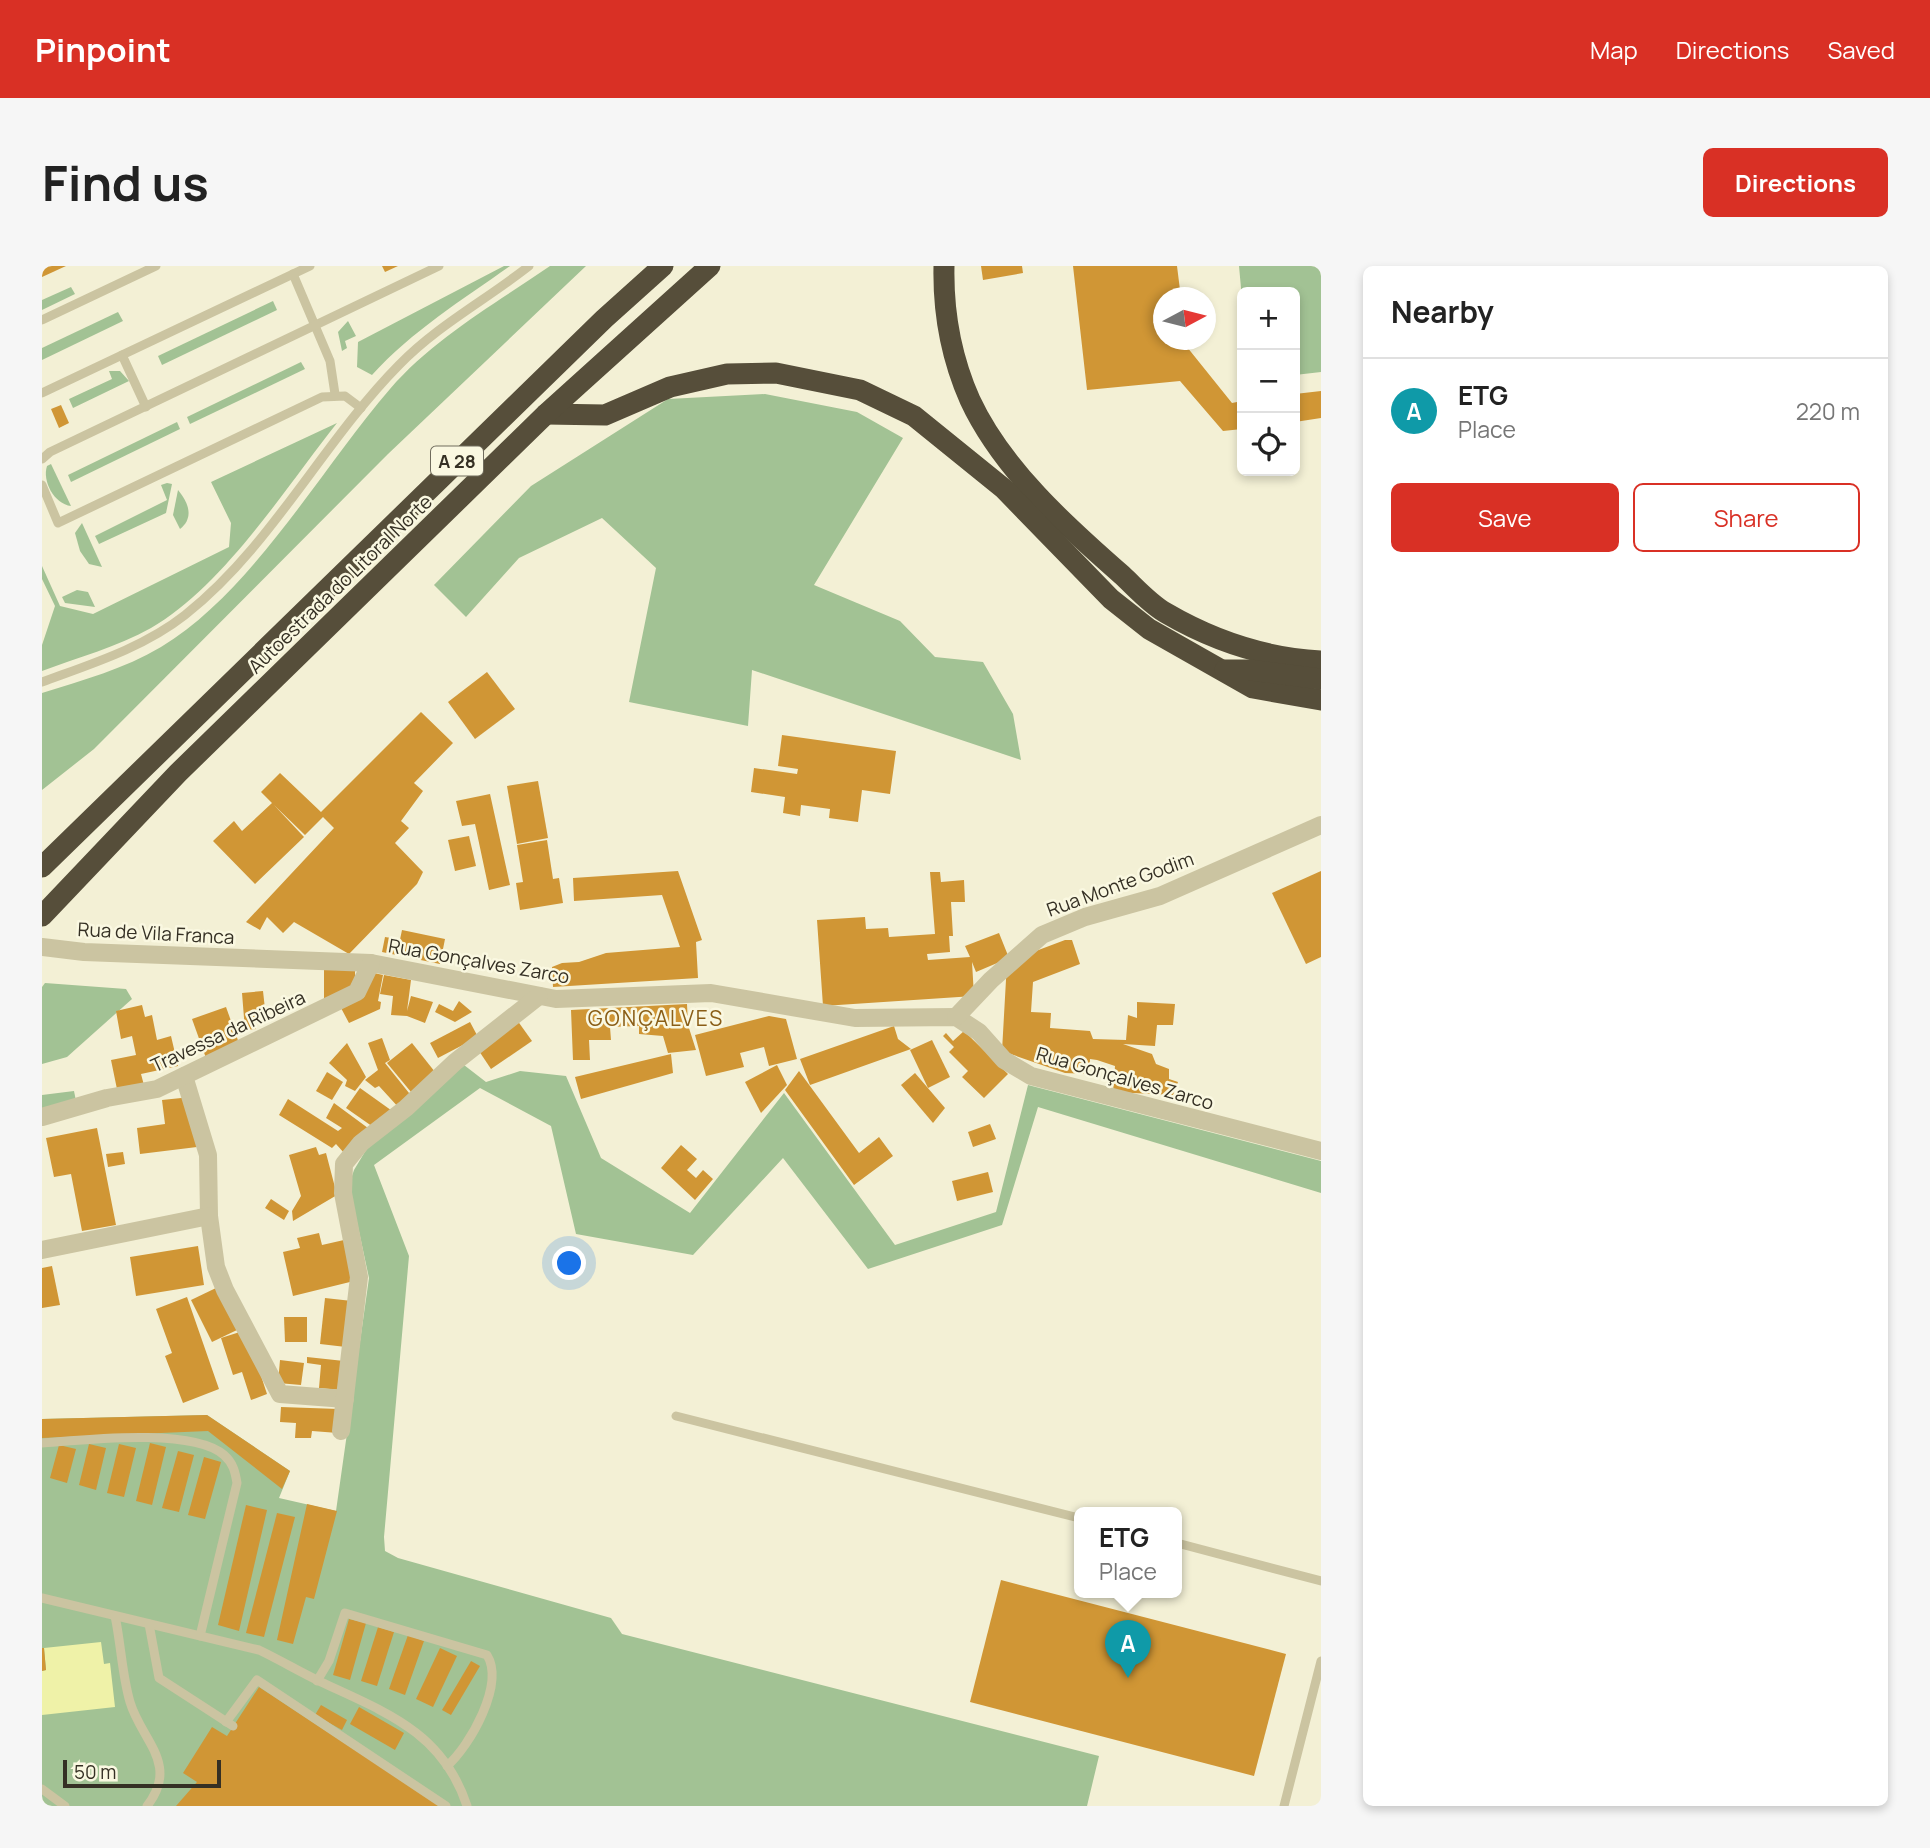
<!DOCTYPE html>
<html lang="en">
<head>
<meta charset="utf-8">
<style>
  body { margin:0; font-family:Manrope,sans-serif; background:#f6f6f6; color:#222 }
  .controls { position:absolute; right:21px; top:21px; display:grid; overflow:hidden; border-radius:10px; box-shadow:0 4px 10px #0003 }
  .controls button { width:63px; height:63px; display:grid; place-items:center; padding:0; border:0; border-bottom:2px solid #e0e0e0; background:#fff; color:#222; font:35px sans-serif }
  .compass { position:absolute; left:1111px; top:21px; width:63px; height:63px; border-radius:50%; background:#fff; box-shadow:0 4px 10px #0003; rotate:83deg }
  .scale { position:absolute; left:21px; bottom:18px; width:158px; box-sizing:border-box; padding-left:7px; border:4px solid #353024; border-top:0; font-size:19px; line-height:24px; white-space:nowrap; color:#353024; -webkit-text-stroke:5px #faf8e1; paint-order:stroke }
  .you { position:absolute; left:528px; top:998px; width:24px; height:24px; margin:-18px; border:5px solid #fff; border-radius:50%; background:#1a73e8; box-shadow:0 0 0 10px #1a73e833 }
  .badge { display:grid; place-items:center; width:46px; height:46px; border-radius:50%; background:#d93025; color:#fff; font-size:23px; font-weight:700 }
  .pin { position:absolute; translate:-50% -58px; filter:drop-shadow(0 2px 4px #0008) }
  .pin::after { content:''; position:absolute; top:37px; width:24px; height:21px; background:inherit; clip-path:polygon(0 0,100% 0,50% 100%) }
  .popup { position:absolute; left:1032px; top:1241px; width:108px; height:91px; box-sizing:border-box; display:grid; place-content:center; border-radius:10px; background:#fff; filter:drop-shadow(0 2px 5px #0005); font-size:23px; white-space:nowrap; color:#767676 }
  .popup b { font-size:26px; color:#222 }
  .popup::after { content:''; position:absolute; left:50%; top:100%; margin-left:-14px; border:14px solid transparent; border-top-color:#fff }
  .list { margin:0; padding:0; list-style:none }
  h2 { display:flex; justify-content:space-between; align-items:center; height:91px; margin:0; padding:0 28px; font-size:30px }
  h2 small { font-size:23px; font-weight:400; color:#767676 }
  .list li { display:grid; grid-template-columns:46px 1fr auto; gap:21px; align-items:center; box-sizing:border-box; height:105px; padding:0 28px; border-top:2px solid #e0e0e0 }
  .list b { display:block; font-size:26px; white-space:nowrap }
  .list p { margin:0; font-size:23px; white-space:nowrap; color:#767676 }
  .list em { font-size:23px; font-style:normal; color:#767676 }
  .actions { display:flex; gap:14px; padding:21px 28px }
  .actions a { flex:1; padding:16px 0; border:2px solid #d93025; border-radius:10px; text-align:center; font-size:24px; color:#d93025 }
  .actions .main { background:#d93025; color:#fff }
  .icon { flex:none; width:38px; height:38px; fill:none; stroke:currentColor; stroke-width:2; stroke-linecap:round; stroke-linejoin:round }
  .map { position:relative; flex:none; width:1279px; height:1540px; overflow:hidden; border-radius:10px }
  header { display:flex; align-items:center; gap:42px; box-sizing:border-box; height:98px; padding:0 35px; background:#d93025; color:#fff }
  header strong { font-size:33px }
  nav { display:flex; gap:38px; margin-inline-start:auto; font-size:24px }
  .intro { display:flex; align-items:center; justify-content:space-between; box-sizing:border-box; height:168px; padding:0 42px }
  h1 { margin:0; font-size:49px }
  .button { padding:18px 32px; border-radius:10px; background:#d93025; color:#fff; font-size:24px; font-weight:700 }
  main { display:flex; gap:42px; padding:0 42px }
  aside { flex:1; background:#fff; border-radius:10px; box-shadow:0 4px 10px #0003 }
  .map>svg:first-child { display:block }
  .green { fill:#a2c294 }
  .sand { fill:#eff2a8 }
  .building { fill:#d09635 }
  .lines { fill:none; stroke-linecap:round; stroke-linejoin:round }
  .service { stroke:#cbc4a1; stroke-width:9 }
  .minor { stroke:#cbc4a1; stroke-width:18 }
  .motorway { stroke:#564e3a; stroke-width:21 }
  .labels { text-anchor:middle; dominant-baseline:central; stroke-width:5; stroke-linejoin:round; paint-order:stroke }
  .shield { fill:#faf8e1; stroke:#706c5d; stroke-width:2 }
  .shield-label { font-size:18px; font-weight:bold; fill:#353024 }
  .street-label { font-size:19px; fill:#353024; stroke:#faf8e1 }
  .neighbourhood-label { font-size:21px; letter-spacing:2px; fill:#8a5e17; stroke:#faf8e1 }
</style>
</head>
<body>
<header>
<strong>Pinpoint</strong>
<nav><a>Map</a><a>Directions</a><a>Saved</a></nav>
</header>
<div class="intro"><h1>Find us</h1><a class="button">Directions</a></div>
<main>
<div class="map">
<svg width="1279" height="1540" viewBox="0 0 1279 1540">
  <rect width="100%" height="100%" fill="#f3f0d5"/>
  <!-- green -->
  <g class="green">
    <path d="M 462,0 L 468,0 C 420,34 370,65 330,109 L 315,101 L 316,76 Z"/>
    <path d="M 508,0 L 544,0 L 346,188 L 52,483 L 0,524 L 0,427 C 41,414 82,403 119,381 C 210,326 279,203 348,123 C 392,72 453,38 508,0 Z"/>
    <polygon points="1197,0 1279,0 1279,106 1253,109 1253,26 1200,26 1200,33"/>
    <polygon points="29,21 33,28 0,44 0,34"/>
    <polygon points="231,35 235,44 120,99 116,90"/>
    <polygon points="76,46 81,55 0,94 0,82"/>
    <polygon points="306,55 314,70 303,75 305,82 300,85 296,66"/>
    <polygon points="259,96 263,103 148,158 145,151"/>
    <polygon points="67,105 78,105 87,115 31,142 27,133 70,113"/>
    <polygon points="723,128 815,146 861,172 772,319 858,355 893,391 941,396 971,448 979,494 710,404 706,460 587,436 614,302 560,252 477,292 424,351 392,319 489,220 626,133"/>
    <polygon points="135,156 138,163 29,216 26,209"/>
    <path d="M 295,157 C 244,221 181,321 109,362 C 75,381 37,391 0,405 L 0,379 L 13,340 L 0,313 L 0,300 L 18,340 L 51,348 L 187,281 L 189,257 L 169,216 Z"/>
    <path d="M 9,198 L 29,240 C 12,238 0,215 5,200 Z"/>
    <polygon points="125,217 130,218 124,247 57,278 53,270 125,234 119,219"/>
    <path d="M 136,224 C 147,237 152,252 138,263 L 131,249 Z"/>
    <polygon points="40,257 60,301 47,298 38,285 33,267"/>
    <polygon points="35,324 46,326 53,341 23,337 20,331"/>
    <polygon points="3,717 84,723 90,733 25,791 0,798 0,721"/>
    <polygon points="422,799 444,816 478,805 524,810 559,892 648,947 742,827 853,979 954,946 986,819 1279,895 1279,927 996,841 960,959 826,1003 741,892 651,989 534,968 509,860 438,822 332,899 367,990 342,1271 343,1285 356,1292 569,1352 580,1368 1057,1490 1045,1540 0,1540 0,1153 165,1149 248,1205 237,1232 294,1245 327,1012 307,919 312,904 327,879"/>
    <polygon points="32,825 35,840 0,851 0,829"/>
  </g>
  <!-- sand -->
  <polygon class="sand" points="59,1376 62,1398 68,1397 73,1441 0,1449 0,1405 4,1404 2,1382"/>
  <!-- building -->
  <g class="building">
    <polygon points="0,0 24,0 0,11"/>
    <polygon points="340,0 356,0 343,6"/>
    <polygon points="939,0 980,0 981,7 941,14"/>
    <polygon points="1031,0 1135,0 1139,32 1121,32 1121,74 1144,74 1145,81 1190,137 1200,135 1200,163 1181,165 1138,115 1045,124"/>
    <polygon points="1279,125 1279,152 1253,156 1253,128"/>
    <polygon points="19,139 27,157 17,162 9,143"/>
    <polygon points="445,406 473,443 433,473 406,436"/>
    <polygon points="379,446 411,477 372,517 381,525 359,555 367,562 353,577 381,606 375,618 307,688 252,656 241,667 225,651 218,664 204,656 292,562 281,551 263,569 232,539 262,571 213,618 171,575 192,555 200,565 230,537 219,526 238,507 279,546"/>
    <polygon points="740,469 854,485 848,528 820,524 816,556 787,552 788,543 759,539 758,550 741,547 743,531 709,526 712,502 755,508 756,503 736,500"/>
    <polygon points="496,515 506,572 475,578 465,520"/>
    <polygon points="448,528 468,619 447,624 433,558 420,560 414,535"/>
    <polygon points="427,570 434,600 413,605 406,574"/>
    <polygon points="505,574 511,613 517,612 521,637 478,644 474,617 481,616 475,579"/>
    <polygon points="636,605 660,674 654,676 656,712 511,721 510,701 520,697 537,696 564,687 638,681 620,629 532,635 531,612"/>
    <polygon points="1279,605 1279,691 1264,698 1230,627"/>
    <polygon points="888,606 898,606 899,616 922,614 923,636 909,636 911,670 907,670 908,686 885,688 886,694 928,691 923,680 957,667 967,692 934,706 930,696 932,730 781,740 775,654 823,651 824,663 846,662 847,671 893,668"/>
    <polygon points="360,664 403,673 398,698 340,686 343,671 349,672 346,681 356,683"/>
    <polygon points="1023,674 1030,674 1038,698 991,716 989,746 1009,747 1008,762 1048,765 1051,773 1084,774 1086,749 1095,752 1095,736 1133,738 1131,759 1115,759 1113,780 1081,778 1110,788 1114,798 1127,803 1127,813 1136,816 1131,829 1071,826 1073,800 1055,794 1048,793 1047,808 1023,807 960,785 965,696"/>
    <polygon points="282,703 313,704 313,723 282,734"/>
    <polygon points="332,707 341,709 336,735 339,736 338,743 307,757 299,742 322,731"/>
    <polygon points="342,709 369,714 365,745 369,730 391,736 383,757 365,750 349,749 351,730 338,728"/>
    <polygon points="221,725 224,752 213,753 214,763 203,764 200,727"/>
    <polygon points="417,735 430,746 413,756 393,746 397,738 411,745"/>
    <polygon points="645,738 646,759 654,784 626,787 621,770 597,768 597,760 568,761 569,774 547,774 548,794 531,794 529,744"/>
    <polygon points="100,739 103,751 110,749 115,774 129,770 136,800 99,808 103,823 76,828 69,794 94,789 90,770 79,773 74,745"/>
    <polygon points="184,741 198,780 164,792 150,753"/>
    <polygon points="727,750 744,753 755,793 727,800 722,781 698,787 702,801 664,810 653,769"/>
    <polygon points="475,754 490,775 449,803 435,782"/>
    <polygon points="428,756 436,771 396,792 388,777"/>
    <polygon points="852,760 856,773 869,783 768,819 758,793"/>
    <polygon points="922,765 966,808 942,832 920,811 926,805 907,786 912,781 901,770 904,767 911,775"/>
    <polygon points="340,772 348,794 343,797 371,832 358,843 337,820 333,822 323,814 336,804 326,777"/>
    <polygon points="890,774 908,811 886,822 868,784"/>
    <polygon points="305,777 324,811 313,825 303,820 305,814 287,797"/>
    <polygon points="370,777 393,806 369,826 345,797"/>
    <polygon points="629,788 631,807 539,833 533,811"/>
    <polygon points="735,799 745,819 719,847 703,816"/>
    <polygon points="757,805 817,887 837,871 851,890 812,919 743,824"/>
    <polygon points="285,806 301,816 290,834 274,825"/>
    <polygon points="873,807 903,842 891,857 859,819"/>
    <polygon points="318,822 353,847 334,863 304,842"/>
    <polygon points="149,831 155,881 98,888 95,862 123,858 120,834"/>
    <polygon points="246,833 296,865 300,862 284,852 292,837 330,865 303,888 294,878 290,882 237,849"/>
    <polygon points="948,858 954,873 931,881 926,866"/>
    <polygon points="55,862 74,959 40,965 29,908 12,911 4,872"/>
    <polygon points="639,879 655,893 645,904 654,912 661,904 671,913 653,934 619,902"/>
    <polygon points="274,881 277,889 284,887 295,929 251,955 250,945 259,930 247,889"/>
    <polygon points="81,886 83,898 66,901 64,888"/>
    <polygon points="946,906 951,926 915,935 910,915"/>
    <polygon points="229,933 247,945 242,954 223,942"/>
    <polygon points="277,967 280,979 302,974 312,1015 251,1030 241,986 258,982 255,972"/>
    <polygon points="156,980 162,1019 94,1030 88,991"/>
    <polygon points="10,1000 18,1039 0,1042 0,1002"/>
    <polygon points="174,1022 195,1064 170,1076 149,1034"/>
    <polygon points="145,1031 177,1123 141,1137 123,1090 130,1087 114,1043"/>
    <polygon points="283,1032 310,1035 304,1081 278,1078"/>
    <polygon points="242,1051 265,1051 265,1076 243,1076"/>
    <polygon points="204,1064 225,1128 209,1134 200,1106 191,1109 179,1072"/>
    <polygon points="265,1091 302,1095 299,1124 277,1122 279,1099 265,1097"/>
    <polygon points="238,1094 262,1097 259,1119 236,1117"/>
    <polygon points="239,1141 297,1143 296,1167 270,1165 269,1172 253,1172 254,1157 238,1156"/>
    <polygon points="165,1149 248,1205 240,1223 166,1165 0,1172 0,1153"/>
    <polygon points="108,1177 124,1181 110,1239 94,1235"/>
    <polygon points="47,1178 64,1182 54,1224 37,1219"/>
    <polygon points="77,1178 94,1182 82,1231 65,1227"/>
    <polygon points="17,1179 34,1183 25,1217 8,1212"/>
    <polygon points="136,1185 152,1189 137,1246 120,1242"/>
    <polygon points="162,1191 179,1196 163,1253 146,1249"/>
    <polygon points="265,1238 295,1245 272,1333 264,1331 251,1378 235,1374"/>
    <polygon points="204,1239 225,1244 197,1365 176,1359"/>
    <polygon points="235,1247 253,1251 222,1371 204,1367"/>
    <polygon points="959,1314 1244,1388 1212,1510 928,1436"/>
    <polygon points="307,1353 324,1357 308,1414 291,1409"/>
    <polygon points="336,1361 352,1366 335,1420 319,1415"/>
    <polygon points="366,1369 382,1375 363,1429 347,1423"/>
    <polygon points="0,1382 2,1382 4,1404 0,1405"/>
    <polygon points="398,1382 415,1390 391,1441 374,1433"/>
    <polygon points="429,1395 438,1400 409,1449 400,1444"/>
    <polygon points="217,1421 398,1540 134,1540 155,1516 141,1507 170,1461 185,1470"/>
    <polygon points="279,1439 305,1454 300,1464 273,1449"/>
    <polygon points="317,1441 362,1467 353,1484 308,1458"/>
  </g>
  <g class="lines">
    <!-- service -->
    <g class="service">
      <polyline points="251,8 288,95 293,128"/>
      <polyline points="0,54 114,0"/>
      <polyline points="80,89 104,141"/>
      <polyline points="0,127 268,0"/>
      <polyline points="0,193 8,186 397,0"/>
      <polyline points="0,219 16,257 280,131 303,130 319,142"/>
      <path d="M 0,416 C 49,398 101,382 143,349 C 230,280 280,177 357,99 C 396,59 444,34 487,0"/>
      <polyline points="634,1150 1037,1252"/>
      <path d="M 0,1177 C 41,1174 150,1161 182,1189 C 191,1197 193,1205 195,1217 L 158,1370"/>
      <polyline points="1135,1277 1279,1315"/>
      <path d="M 0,1332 L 217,1384 C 238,1394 258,1406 279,1416 C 343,1446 401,1466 425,1540"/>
      <path d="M 73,1350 C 79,1378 80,1409 88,1436 C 99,1474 138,1498 105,1540"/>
      <polyline points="107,1358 117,1412 191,1460"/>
      <path d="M 275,1415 L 287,1395 L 303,1347 L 445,1389 C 463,1418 428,1480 405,1500"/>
      <polyline points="184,1456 215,1414 404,1540"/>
      <polyline points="0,1523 23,1540"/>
      <polyline points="1242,1540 1279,1395"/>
    </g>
    <!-- minor -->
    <g class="minor">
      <polyline points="0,681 42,686 329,697 514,733 669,727 813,752 914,751 937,766 962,794 989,810 1279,885"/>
      <polyline points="914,751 949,714 1000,669 1043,651 1118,630 1279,559"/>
      <polyline points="142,810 166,889 167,950 174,1001 183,1024 238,1128 303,1133"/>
      <polyline points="0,851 65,832 115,823 315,726 329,697"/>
      <polyline points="0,984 167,950"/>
      <polyline points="299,1165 317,1011 301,927 302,898 319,877 364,842 413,796 497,730"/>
    </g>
    <!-- motorway -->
    <g class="motorway">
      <path d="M 902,0 C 901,46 909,91 928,134 C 960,203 1024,260 1080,309 C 1094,322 1108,338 1124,347 C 1172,375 1223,392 1279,395"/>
      <polyline points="504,148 563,149 628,121 685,108 734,107 818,124 872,150 961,222 1069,333 1107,363 1211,422 1279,434"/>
      <polyline points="1183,404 1208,404 1279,413"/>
      <polyline points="0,601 562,53 621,0"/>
      <polyline points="0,650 136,507 504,148 668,0"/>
    </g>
  </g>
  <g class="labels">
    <!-- shield labels -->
    <rect class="shield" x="389" y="180.5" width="52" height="29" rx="5"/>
    <g class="shield-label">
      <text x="415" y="195">A 28</text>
    </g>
    <!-- street labels -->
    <g class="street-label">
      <text transform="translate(298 318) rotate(-44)">Autoestrada do Litoral Norte</text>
      <text transform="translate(1078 618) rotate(-20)">Rua Monte Godim</text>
      <text transform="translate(114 667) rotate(3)">Rua de Vila Franca</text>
      <text transform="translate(437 695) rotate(10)">Rua Gonçalves Zarco</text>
      <text transform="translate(186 765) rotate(-25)">Travessa da Ribeira</text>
      <text transform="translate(1083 812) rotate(16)">Rua Gonçalves Zarco</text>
    </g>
    <!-- neighbourhood labels -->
    <g class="neighbourhood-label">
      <text x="614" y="752">GONÇALVES</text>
    </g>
  </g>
</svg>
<div class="controls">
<button>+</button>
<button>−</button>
<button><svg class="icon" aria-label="locate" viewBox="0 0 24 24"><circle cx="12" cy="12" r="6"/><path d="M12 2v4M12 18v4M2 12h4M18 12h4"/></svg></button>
</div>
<svg class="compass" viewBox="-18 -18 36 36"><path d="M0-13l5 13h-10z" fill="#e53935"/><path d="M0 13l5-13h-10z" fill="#767676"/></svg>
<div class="scale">50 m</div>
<div class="you"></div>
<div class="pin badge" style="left:1086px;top:1412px;background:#0f9aa8">A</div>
<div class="popup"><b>ETG</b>Place</div>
</div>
<aside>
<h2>Nearby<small></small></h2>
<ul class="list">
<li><span class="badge" style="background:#0f9aa8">A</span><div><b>ETG</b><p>Place</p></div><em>220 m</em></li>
</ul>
<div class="actions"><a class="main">Save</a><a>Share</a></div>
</aside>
</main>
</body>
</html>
